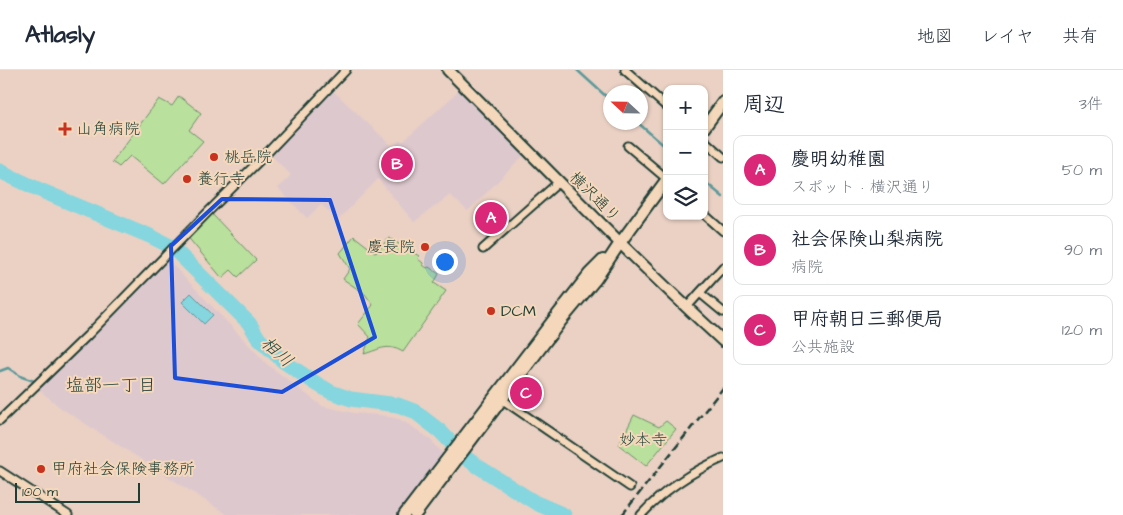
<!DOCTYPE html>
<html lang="ja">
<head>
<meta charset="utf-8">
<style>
  body { margin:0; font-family:"Architects Daughter","Klee One",sans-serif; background:#f6f6f7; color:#1f2937 }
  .controls { position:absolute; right:15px; top:15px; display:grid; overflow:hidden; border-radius:10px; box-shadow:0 1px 4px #0004 }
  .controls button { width:45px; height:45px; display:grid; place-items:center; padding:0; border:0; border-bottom:1px solid #e0e1e3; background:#fff; color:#1f2937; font:25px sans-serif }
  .compass { position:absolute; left:603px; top:15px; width:45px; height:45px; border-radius:50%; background:#fff; box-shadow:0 1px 4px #0004; rotate:292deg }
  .scale { position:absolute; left:15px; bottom:12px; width:125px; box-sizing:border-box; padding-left:5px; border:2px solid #1f3d34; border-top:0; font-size:14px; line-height:18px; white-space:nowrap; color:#1f3d34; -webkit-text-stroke:4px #f5d8bb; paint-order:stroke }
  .you { position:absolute; left:444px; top:191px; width:18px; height:18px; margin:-12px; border:4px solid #fff; border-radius:50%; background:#1a73e8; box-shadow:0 0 0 8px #1a73e833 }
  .badge { display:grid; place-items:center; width:32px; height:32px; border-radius:50%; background:#db2777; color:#fff; font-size:16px; font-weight:700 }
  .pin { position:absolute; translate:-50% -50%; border:2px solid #fff; box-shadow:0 1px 5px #0006 }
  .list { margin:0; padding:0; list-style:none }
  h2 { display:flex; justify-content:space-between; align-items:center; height:65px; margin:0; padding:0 20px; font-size:21px }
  h2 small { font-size:16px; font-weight:400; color:#747a83 }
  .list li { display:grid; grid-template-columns:32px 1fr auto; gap:15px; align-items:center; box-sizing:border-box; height:70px; margin:0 10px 10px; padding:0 10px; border:1px solid #e0e1e3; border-radius:10px }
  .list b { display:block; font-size:19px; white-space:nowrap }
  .list p { margin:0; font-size:16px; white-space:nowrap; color:#747a83 }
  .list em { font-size:16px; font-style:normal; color:#747a83 }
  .icon { flex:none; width:28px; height:28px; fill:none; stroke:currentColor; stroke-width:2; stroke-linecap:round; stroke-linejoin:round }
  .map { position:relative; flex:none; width:723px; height:445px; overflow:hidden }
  header { display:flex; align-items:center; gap:30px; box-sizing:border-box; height:70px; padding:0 25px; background:#fff; border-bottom:1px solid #e0e1e3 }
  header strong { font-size:24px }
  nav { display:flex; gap:28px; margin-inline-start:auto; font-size:18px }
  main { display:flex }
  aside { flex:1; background:#fff }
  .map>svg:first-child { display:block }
  .built { fill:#ddc8ce }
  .green { fill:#b9e09c; stroke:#6c8e68 }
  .water { fill:#85d6de; stroke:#5c999a }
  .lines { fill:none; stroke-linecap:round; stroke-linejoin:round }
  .stream { stroke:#5c999a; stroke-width:2.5 }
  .river { stroke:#85d6de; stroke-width:15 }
  .street-casing { stroke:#1f3d34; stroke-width:11 }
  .secondary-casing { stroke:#1f3d34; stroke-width:14 }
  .street { stroke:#f5d8bb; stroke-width:7 }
  .secondary { stroke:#f5d8bb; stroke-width:10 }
  .rail { stroke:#1f3d34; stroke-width:2.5; stroke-dasharray:8 4; stroke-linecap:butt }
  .marked { fill:none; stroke:#1d4ed8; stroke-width:4; stroke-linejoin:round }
  .poi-dot { fill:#c8321e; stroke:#f5d8bb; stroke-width:2 }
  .labels { text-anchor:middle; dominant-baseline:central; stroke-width:4; stroke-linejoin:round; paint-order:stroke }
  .poi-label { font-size:16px; fill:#1f3d34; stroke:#f5d8bb; text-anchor:start }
  .street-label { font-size:16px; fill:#1f3d34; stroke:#f5d8bb }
  .park-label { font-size:16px; fill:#2e4d3e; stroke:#f5d8bb }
  .water-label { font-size:18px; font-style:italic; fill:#294c45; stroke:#f5d8bb }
  .neighbourhood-label { font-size:18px; fill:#1f3d34; stroke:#f5d8bb }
</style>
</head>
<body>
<header>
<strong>Atlasly</strong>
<nav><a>地図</a><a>レイヤ</a><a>共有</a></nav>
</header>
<main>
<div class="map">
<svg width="723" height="445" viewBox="0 0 723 445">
  <rect width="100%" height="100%" fill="#ead1c4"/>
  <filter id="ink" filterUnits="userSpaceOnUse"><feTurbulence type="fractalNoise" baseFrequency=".02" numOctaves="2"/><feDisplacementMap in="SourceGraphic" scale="10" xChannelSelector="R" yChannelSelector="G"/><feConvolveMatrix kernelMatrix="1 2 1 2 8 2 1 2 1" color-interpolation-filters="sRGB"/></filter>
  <g filter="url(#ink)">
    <!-- built -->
    <g class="built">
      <polygon points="464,16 528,81 468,141 450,125 414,152 378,109 338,150 321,134 307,148 278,118 291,105 268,82 329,17 393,77 399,71 404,71"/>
      <polygon points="167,189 267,294 322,336 354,343 380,345 399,349 408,354 429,368 438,378 443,383 399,445 228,445 61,338 37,318"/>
    </g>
    <!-- green -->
    <g class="green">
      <polygon points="179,26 201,43 189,60 203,71 164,114 130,86 119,97 112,92 159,29 172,36"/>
      <polygon points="209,141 256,190 238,207 231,200 222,208 186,165"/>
      <path d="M 354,166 L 376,183 L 389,168 L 419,186 L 418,189 L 423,193 L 423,195 L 427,198 L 429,197 L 439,204 L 434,213 L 446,221 L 403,282 C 387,273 381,279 364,284 L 370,267 L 358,254 L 373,235 L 365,224 L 343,209 L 350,199 L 340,183 Z"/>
      <polygon points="634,345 659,357 666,351 676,359 646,396 619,375"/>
    </g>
    <!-- water -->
    <polygon class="water" points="191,223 213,245 204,254 182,232"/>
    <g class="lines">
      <!-- stream -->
      <g class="stream">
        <polyline points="577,0 610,30"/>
        <polyline points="637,52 667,78"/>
        <polyline points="704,111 723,127"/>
        <polyline points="0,301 8,298 22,307 34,311"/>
      </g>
      <!-- river -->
      <polyline class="river" points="0,101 10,106 42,121 150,166 172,177 249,253 259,269 283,291 317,314 331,322 351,329 398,335 414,341 440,361 466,388 479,397 536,433 564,445"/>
      <defs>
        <g id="street">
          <polyline points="625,0 667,37"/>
          <polyline points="704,70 723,87"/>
          <polyline points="628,76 667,109"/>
          <polyline points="704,144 723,161"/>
          <polyline points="483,179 559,112"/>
          <polyline points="700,223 723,242"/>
          <polyline points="686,238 723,197"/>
          <polyline points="500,328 630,417"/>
          <polyline points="0,350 87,266 209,141 268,82 346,0"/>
          <polyline points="0,401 68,445"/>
          <path d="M 641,445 C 663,421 693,401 723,388"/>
        </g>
        <g id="secondary">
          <path d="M 448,0 C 539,91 628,184 723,271"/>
          <polyline points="704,58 723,32"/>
          <polyline points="404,445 554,249 589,204 603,190"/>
          <polyline points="415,445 561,251 596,209 620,173 667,109"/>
        </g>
      </defs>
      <!-- street casing -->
      <use href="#street" class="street-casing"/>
      <!-- secondary casing -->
      <use href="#secondary" class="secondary-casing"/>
      <!-- street -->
      <use href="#street" class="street"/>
      <!-- secondary -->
      <use href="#secondary" class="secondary"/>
      <!-- rail -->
      <polyline class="rail" points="622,445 723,318"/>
    </g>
  </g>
  <!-- marked area -->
  <path class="marked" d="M 222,129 L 330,130 L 375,267 L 282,322 L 175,308 L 171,176 Z"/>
  <!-- markers -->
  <g class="poi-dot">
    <path d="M62.5 51.5h5v5h5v5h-5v5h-5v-5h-5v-5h5z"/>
    <circle cx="214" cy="87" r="5"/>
    <circle cx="187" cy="109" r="5"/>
    <circle cx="425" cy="177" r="5"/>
    <circle cx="491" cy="241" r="5"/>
    <circle cx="41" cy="399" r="5"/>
  </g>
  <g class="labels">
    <!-- poi labels -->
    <g class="poi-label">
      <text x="76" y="59">山角病院</text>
      <text x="224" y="87">桃岳院</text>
      <text x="197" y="109">養行寺</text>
      <text x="415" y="177" text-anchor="end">慶長院</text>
      <text x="501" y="241">DCM</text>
      <text x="51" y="399">甲府社会保険事務所</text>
    </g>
    <!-- street labels -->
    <g class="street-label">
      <text transform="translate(595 127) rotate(45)">横沢通り</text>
    </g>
    <!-- park labels -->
    <g class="park-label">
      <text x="643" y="370">妙本寺</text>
    </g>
    <!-- water labels -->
    <g class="water-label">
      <text transform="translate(277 282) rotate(42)">相川</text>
    </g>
    <!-- neighbourhood labels -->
    <g class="neighbourhood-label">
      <text x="111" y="315">塩部一丁目</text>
    </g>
  </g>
</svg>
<div class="controls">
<button>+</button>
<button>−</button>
<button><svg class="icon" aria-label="layers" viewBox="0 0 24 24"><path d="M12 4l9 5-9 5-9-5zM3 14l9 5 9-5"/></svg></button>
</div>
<svg class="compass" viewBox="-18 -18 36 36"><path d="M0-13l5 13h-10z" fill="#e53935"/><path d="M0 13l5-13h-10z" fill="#747a83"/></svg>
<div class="scale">100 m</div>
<div class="you"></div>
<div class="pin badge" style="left:491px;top:148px">A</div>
<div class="pin badge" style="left:397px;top:94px">B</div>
<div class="pin badge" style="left:526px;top:323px">C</div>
</div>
<aside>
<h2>周辺<small>3件</small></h2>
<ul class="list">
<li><span class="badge">A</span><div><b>慶明幼稚園</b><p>スポット · 横沢通り</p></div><em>50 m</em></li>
<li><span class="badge">B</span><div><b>社会保険山梨病院</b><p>病院</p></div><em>90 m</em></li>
<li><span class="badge">C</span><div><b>甲府朝日三郵便局</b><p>公共施設</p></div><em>120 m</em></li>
</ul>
</aside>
</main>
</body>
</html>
